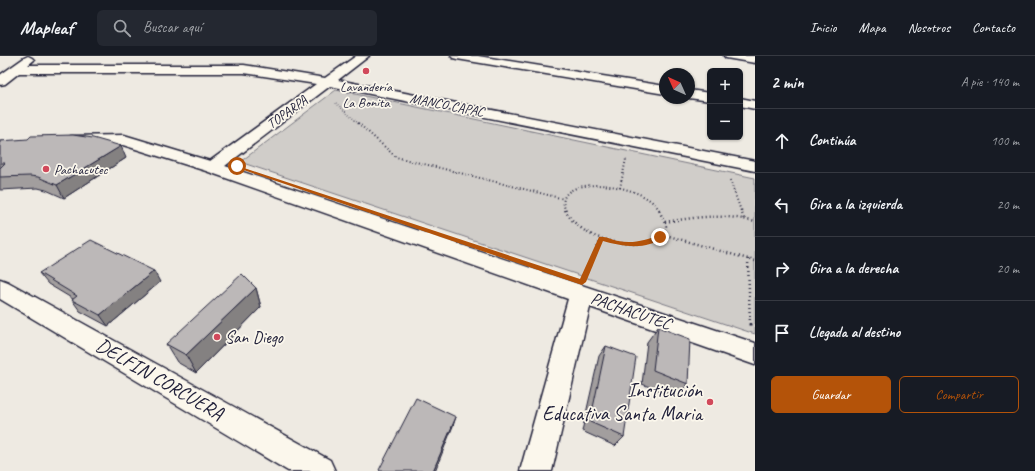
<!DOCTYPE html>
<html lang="es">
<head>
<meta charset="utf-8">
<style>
  body { margin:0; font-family:Caveat,sans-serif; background:#242831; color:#f1f3f6 }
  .controls { position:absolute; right:12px; top:12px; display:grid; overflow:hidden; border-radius:6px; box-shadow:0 1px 3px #0004 }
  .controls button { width:36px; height:36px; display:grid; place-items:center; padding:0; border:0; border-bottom:1px solid #363941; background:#171b24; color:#f1f3f6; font:20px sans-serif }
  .compass { position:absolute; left:659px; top:12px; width:36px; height:36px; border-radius:50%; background:#171b24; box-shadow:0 1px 3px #0004; rotate:315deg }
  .stop { position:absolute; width:12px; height:12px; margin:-9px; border:3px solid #b45309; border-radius:50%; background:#fff }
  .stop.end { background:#b45309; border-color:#fff; box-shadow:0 1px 4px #0008 }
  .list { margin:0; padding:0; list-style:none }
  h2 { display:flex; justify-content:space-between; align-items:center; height:52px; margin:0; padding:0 16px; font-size:17px }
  h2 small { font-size:13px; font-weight:400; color:#9ea1a6 }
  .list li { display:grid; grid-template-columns:26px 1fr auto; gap:12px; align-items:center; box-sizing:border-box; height:64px; padding:0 16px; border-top:1px solid #363941 }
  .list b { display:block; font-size:15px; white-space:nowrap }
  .list em { font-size:13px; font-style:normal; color:#9ea1a6 }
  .actions { display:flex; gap:8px; padding:12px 16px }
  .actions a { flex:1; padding:9px 0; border:1px solid #b45309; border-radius:6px; text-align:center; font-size:14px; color:#b45309 }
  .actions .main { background:#b45309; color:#fff }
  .icon { flex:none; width:22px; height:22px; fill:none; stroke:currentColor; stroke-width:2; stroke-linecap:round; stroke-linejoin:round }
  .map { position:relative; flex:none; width:755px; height:415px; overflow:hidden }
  header { display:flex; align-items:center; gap:24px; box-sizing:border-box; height:56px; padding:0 20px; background:#171b24; border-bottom:1px solid #363941 }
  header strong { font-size:19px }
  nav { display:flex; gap:22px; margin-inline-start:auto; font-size:14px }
  .search { width:280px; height:36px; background:#242831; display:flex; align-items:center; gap:10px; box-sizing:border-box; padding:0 14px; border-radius:6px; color:#9ea1a6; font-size:15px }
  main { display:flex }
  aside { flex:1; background:#171b24 }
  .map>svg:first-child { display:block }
  .green { fill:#d0cdc9; stroke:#797882 }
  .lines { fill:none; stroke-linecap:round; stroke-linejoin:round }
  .minor-casing { stroke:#22223b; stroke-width:3 }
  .path-far3 { stroke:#22223b; stroke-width:1.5; stroke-dasharray:0.5 2; stroke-linecap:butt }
  .path-far2 { stroke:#22223b; stroke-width:2; stroke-dasharray:1 2.5; stroke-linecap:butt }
  .path-far1 { stroke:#22223b; stroke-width:2.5; stroke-dasharray:1 3; stroke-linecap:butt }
  .path { stroke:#22223b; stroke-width:3; stroke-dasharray:1.5 4; stroke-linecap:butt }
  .minor { fill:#fbf7ec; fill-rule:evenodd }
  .wall { fill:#a29e9e; stroke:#22223b }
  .shaded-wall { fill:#848181; stroke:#22223b }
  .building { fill:#bcb8b8; stroke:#22223b }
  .route { fill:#b45309 }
  .poi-dot { fill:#d1495b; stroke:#fbf7ec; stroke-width:1.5 }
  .labels { text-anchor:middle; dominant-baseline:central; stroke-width:3.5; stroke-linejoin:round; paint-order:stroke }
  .far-poi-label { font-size:14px; fill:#22223b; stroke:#fbf7ec }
  .far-street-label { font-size:14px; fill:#22223b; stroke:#fbf7ec }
  .street-label { font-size:17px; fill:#22223b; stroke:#fbf7ec }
  .poi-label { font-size:17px; fill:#22223b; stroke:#fbf7ec; text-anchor:start }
  .near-street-label { font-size:20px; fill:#22223b; stroke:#fbf7ec }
  .near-poi-label { font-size:20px; fill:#22223b; stroke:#fbf7ec; text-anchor:end }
</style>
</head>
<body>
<header>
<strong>Mapleaf</strong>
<div class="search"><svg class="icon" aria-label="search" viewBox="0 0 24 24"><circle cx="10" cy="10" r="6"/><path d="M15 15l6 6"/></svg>Buscar aquí</div>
<nav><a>Inicio</a><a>Mapa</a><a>Nosotros</a><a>Contacto</a></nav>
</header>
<main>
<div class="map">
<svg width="755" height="415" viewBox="0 0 755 415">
  <rect width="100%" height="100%" fill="#eeeae2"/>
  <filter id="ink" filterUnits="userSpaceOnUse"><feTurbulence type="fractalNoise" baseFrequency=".025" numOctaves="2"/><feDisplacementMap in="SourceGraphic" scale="8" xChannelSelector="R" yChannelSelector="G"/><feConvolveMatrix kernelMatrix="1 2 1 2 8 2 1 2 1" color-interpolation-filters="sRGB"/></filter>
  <g filter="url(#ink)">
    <!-- green -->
    <polygon class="green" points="336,34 755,122 755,278 240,106"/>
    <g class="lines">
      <defs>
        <g id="minor">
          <polygon points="28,0 32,2 34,4 28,9 244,9 325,22 356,0 369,0 338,24 755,105 755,115 330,30 225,110 755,287 755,309 590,251 552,415 520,415 568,243 206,115 123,89 71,90 65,88 63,85 65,82 71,80 124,79 210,105 316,28 244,17 19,17 5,28 0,29 0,19 24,2"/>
          <polygon points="451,0 478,0 665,30 665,38 457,3 453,2"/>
          <polygon points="724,0 755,0 755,7 726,2"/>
          <polygon points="689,34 710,37 710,45 689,42"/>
          <polygon points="740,42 755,45 755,53 740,50"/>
          <polygon points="0,223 8,226 330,404 335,415 288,415 0,243"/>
        </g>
      </defs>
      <!-- minor casing -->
      <use href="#minor" class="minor-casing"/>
      <!-- path-far3 -->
      <polyline class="path-far3" points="336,47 359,68"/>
      <!-- path-far2 -->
      <g class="path-far2">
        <polyline points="358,67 396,101 564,143"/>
        <polyline points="730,124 741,155"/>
        <polyline points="620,132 626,103"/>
        <path d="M 566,155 C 547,118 642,123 660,155"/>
      </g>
      <!-- path-far1 -->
      <g class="path-far1">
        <path d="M 565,154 C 571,165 580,172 590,178 C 607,187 661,198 666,170 L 659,154"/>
        <polyline points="741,154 744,163"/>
        <path d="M 665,166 C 696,161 725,157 755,166"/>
        <polyline points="662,178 755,205"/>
        <polyline points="748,203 750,269"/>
        <polyline points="586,217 601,183"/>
      </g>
      <!-- path -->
      <polyline class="path" points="750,268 750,270"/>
      <!-- minor -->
      <use href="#minor" class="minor"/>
    </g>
    <!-- wall -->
    <g class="wall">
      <polygon points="0,85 126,102 64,142 46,134 38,132 0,134"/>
      <polygon points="39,217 160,226 108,270 80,255 72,244 73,243 48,228"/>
      <polygon points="256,232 261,251 196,317 177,306 166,288"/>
      <polygon points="658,271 688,328 675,341 642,328 647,286"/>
      <polygon points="606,290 624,381 615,390 582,375 599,300"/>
    </g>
    <!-- shaded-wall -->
    <g class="shaded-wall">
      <polygon points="121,90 126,102 64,142 57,129"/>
      <polygon points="154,215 160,226 108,270 100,259"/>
      <polygon points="256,232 261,251 196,317 186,299"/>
      <polygon points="456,361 453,370 435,415 433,415"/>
    </g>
    <!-- building -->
    <g class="building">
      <polygon points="73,79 93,82 121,90 57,129 38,121 30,120 0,121 0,112 5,107 0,107 0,85 28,83 31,80"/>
      <polygon points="91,184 154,215 100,259 72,244 77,240 39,217"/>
      <polygon points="242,218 256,232 186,299 166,288"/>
      <polygon points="658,271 690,283 688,328 653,314"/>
      <polygon points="606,290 636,301 624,381 590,366"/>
      <polygon points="416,342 456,361 433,415 380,415 379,414"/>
    </g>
  </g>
  <!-- route -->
  <path class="route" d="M 235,109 L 580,223 L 599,181 C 605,180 612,184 618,185 C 634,188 645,184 660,179 L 663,181 C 647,195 621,190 603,185 L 586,226 L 582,229 L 235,111 Z"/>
  <!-- markers -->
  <g class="poi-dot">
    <circle cx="366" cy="15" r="4"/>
    <circle cx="46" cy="113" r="4"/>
    <circle cx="217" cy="281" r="4"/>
    <circle cx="710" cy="346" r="4"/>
  </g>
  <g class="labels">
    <!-- far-poi labels -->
    <g class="far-poi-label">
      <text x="366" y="30">Lavandería<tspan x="366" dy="16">La Bonita</tspan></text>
      <text x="54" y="113" text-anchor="start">Pachacutec</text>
    </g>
    <!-- far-street labels -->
    <g class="far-street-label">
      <text transform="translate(447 49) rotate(11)">MANCO CAPAC</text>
      <text transform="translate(287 56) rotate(-36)">TOPARPA</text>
    </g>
    <!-- street labels -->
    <g class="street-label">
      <text transform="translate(631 255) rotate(19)">PACHACUTEC</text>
    </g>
    <!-- poi labels -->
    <g class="poi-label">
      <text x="225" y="281">San Diego</text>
    </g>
    <!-- near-street labels -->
    <g class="near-street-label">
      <text transform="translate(160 323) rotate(30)">DELFIN CORCUERA</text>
    </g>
    <!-- near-poi labels -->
    <g class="near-poi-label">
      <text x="702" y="334">Institución<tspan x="702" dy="23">Educativa Santa Maria</tspan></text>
    </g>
  </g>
</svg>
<div class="controls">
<button>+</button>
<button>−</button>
</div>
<svg class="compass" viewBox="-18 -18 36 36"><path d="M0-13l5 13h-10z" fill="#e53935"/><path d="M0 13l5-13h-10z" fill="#9ea1a6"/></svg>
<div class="stop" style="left:237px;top:110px"></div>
<div class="stop end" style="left:660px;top:181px"></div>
</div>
<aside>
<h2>2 min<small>A pie · 140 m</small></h2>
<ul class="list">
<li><svg class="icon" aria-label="ahead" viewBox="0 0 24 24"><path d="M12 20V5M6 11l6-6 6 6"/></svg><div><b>Continúa</b></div><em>100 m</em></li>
<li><svg class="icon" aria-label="left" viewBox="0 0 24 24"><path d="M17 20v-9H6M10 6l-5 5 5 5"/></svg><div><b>Gira a la izquierda</b></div><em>20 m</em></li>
<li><svg class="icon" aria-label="right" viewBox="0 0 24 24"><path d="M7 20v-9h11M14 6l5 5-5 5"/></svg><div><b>Gira a la derecha</b></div><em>20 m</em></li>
<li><svg class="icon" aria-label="arrive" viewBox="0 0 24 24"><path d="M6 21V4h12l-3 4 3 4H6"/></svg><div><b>Llegada al destino</b></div></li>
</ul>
<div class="actions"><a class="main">Guardar</a><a>Compartir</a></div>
</aside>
</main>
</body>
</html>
